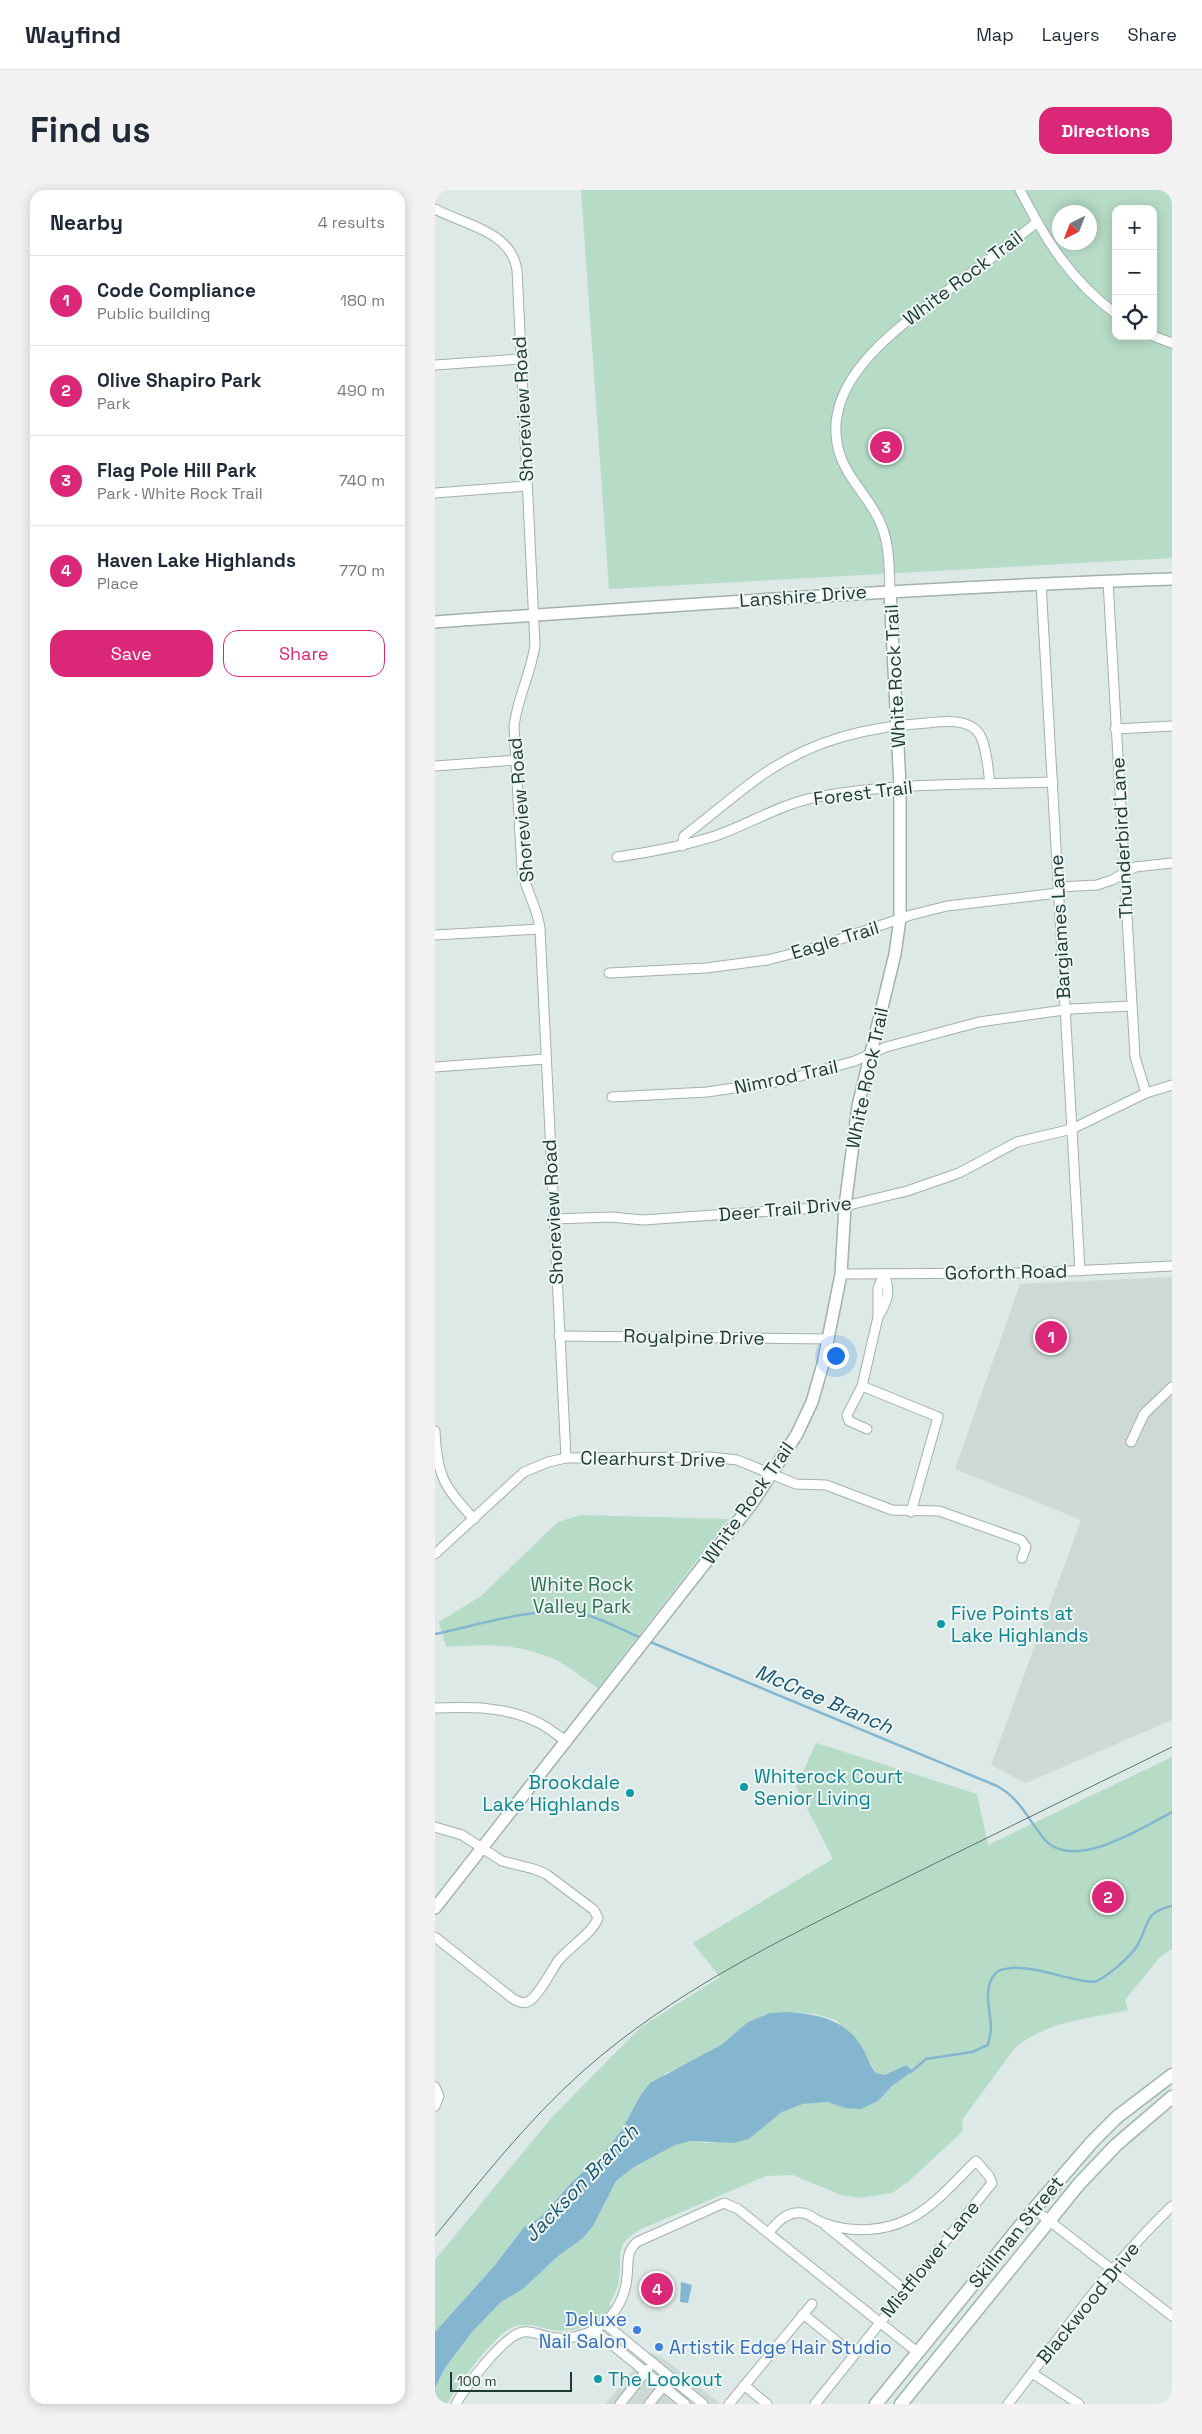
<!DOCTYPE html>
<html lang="en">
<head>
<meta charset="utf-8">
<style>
  body { margin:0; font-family:"Space Grotesk",sans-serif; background:#f2f2f3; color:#1f2937 }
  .controls { position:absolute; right:15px; top:15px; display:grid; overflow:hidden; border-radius:10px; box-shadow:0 2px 12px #0003 }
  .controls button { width:45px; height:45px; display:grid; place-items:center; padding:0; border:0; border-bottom:1px solid #e0e1e3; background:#fff; color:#1f2937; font:25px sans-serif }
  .compass { position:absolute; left:617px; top:15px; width:45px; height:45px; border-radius:50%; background:#fff; box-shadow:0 2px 12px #0003; rotate:222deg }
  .scale { position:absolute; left:15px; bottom:12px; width:122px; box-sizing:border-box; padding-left:5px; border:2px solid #1f3936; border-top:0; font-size:14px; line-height:18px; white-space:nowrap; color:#1f3936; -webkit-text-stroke:4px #eef6f3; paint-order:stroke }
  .you { position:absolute; left:400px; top:1165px; width:18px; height:18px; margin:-12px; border:4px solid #fff; border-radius:50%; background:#1a73e8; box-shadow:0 0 0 8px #1a73e833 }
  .badge { display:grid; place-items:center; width:32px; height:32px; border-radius:50%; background:#db2777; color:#fff; font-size:16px; font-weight:700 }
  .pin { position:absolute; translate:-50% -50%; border:2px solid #fff; box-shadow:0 1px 5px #0006 }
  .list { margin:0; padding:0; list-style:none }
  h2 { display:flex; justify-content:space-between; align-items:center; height:65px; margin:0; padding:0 20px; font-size:21px }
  h2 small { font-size:16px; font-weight:400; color:#747a83 }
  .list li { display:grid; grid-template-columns:32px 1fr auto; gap:15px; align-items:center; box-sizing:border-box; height:90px; padding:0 20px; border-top:1px solid #e0e1e3 }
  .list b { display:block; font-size:19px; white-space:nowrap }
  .list p { margin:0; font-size:16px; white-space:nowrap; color:#747a83 }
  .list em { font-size:16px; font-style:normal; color:#747a83 }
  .actions { display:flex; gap:10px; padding:15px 20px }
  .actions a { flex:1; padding:11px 0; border:1px solid #db2777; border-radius:15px; text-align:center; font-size:18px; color:#db2777 }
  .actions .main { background:#db2777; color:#fff }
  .icon { flex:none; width:28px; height:28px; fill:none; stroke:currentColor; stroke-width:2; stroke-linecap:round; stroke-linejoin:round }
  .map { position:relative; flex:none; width:737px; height:2214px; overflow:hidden; border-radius:15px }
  header { display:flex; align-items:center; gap:30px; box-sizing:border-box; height:70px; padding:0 25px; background:#fff; border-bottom:1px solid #e0e1e3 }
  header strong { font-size:24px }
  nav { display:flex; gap:28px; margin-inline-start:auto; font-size:18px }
  .intro { display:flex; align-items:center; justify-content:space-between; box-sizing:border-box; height:120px; padding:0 30px }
  h1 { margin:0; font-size:35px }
  .button { padding:12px 22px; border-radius:15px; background:#db2777; color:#fff; font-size:18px; font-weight:700 }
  main { display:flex; gap:30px; padding:0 30px }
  aside { flex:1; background:#fff; border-radius:15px; box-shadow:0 2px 12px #0003 }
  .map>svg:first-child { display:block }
  .built { fill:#ccd9d5 }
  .green { fill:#b6dbc6; fill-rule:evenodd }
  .water { fill:#84b7cf }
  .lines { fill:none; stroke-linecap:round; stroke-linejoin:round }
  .stream { stroke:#84b7cf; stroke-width:2.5 }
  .minor-casing { stroke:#a0b1ae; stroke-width:11 }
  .tertiary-casing { stroke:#a0b1ae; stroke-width:14 }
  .secondary-casing { stroke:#9db5b0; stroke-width:15 }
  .minor { stroke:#fff; stroke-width:9 }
  .tertiary { stroke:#fff; stroke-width:11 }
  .secondary { stroke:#fff; stroke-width:12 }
  .tram { stroke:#597572; stroke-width:1 }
  .culture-dot { fill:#0f9aa8; stroke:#eef6f3; stroke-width:2 }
  .shop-dot { fill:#3f7fe0; stroke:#eef6f3; stroke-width:2 }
  .labels { text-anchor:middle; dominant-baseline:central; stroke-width:4; stroke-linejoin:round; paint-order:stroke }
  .street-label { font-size:19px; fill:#1f3936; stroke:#eef6f3 }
  .park-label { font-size:19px; fill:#2a6f50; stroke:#eef6f3 }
  .culture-label { font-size:19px; fill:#0d838f; stroke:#eef6f3; text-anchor:start }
  .shop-label { font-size:19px; fill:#366cbe; stroke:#eef6f3; text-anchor:end }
  .water-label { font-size:20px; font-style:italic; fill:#1a5573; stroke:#eef6f3 }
</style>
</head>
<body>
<header>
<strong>Wayfind</strong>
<nav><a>Map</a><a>Layers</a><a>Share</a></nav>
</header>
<div class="intro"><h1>Find us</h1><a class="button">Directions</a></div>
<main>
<aside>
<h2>Nearby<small>4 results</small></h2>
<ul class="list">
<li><span class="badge">1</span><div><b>Code Compliance</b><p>Public building</p></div><em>180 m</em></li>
<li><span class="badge">2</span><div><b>Olive Shapiro Park</b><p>Park</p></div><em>490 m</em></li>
<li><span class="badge">3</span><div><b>Flag Pole Hill Park</b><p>Park · White Rock Trail</p></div><em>740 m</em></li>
<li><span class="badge">4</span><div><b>Haven Lake Highlands</b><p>Place</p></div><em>770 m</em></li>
</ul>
<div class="actions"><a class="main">Save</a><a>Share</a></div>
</aside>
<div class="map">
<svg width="737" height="2214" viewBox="0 0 737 2214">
  <rect width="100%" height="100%" fill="#dde9e6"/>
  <!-- built -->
  <g class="built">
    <polygon points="737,1087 737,1530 591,1593 556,1575 646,1330 520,1279 585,1094"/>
    <polygon points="213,2162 228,2168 285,2214 170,2214"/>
  </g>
  <!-- green -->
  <g class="green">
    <path d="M 146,0 L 737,0 L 737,368 L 174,399 ZM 681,19 L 718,19 L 718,146 L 681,146 ZM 624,22 L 654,22 L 654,52 L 624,52 Z"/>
    <path d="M 146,1325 L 294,1329 L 163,1498 C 147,1488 131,1473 114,1467 C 79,1453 47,1454 11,1457 L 4,1432 L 46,1406 L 123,1332 Z"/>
    <path d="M 381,1553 L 542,1604 L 553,1655 L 737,1567 L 737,1759 L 725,1767 L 690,1810 L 693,1820 C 654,1829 610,1831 579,1859 L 527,1930 L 528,1941 L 474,1991 L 457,2003 L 425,2008 L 406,2005 L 358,1985 L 331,1986 L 204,2040 C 178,2057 188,2063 184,2088 C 183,2099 179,2106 174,2114 L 176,2117 C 162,2135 142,2143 118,2140 C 105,2138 94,2132 80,2136 C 60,2143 22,2195 12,2214 L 0,2214 L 0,2198 L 10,2178 L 37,2142 L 66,2112 L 88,2099 L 122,2067 L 148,2048 L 158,2036 L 181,1991 L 199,1977 L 240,1955 L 256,1951 L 271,1953 L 314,1949 L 347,1922 L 368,1914 L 392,1912 L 410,1918 L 443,1911 L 457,1896 L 478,1881 L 471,1875 L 450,1885 L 441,1883 L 428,1859 L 401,1830 L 380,1824 L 351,1822 L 335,1823 L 313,1832 L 286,1855 L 262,1870 L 231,1883 L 205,1906 L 186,1941 L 168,1964 L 137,1992 L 106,2027 L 89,2037 L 60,2075 L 0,2142 L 0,2070 L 117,1927 L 206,1837 L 285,1787 L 258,1753 L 398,1669 L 361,1597 Z"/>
  </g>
  <!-- water -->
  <g class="water">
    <path d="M 351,1822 C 383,1824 411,1829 428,1859 C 433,1867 435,1876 441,1883 L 450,1885 L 471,1875 L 478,1881 L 457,1896 L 443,1911 L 426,1919 L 410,1918 L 392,1912 L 368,1914 L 347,1922 L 314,1949 L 298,1953 L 256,1951 L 240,1955 L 199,1977 L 181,1991 L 158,2036 L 148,2048 L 122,2067 L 88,2099 L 66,2112 L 37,2142 L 10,2178 L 0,2198 L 0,2142 L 60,2075 L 89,2037 L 106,2027 L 137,1992 L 168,1964 L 186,1941 L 205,1906 L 215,1893 L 286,1855 L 313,1832 L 335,1823 Z"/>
    <polygon points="246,2092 257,2095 253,2113 245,2112"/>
  </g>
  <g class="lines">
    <!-- stream -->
    <g class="stream">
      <path d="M 0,1444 C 38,1436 101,1417 137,1422 C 161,1425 185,1439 206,1448"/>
      <path d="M 213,1451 L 562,1596 C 586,1609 593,1630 610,1650 C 639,1682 709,1637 737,1622"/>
      <path d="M 476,1882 L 491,1869 L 537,1862 L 553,1855 C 554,1849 556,1843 556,1836 C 555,1820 547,1795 562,1782 C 566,1779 571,1779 576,1778 C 599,1775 651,1796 662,1791 C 675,1784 694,1768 702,1756 C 714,1736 708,1722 737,1716"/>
    </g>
    <defs>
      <g id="minor">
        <path d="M 585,0 C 610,49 636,91 681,124"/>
        <path d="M 0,19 C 30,35 76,41 82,80 L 100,455 C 96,484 82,508 79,537 L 87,679 C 90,700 103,718 105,739 L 131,1268"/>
        <polyline points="718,146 737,153"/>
        <polyline points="0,175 85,169"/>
        <polyline points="0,303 91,296"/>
        <polyline points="673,391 700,867 711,903"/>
        <polyline points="606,393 645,1081"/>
        <path d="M 455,401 C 454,377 455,352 444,330 C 432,304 410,287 403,258 C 387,190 462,138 508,104 C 540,80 572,57 602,32"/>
        <polyline points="680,539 737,536"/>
        <polyline points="0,576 81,570"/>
        <path d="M 247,656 L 249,646 C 276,626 302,602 330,583 C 381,549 432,537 492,533 C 508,531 535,528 545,545 C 552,559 553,579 555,594"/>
        <path d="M 182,667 C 216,662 250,656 283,645 C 316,633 346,614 382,607 C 460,592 539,595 618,592"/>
        <polyline points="623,697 662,695 677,690 700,677 737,673"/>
        <polyline points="0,745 105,739"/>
        <polyline points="174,783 271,778 332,770 376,759 476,725 512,716 623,703"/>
        <polyline points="0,877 111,869"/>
        <polyline points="177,907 272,902 347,891 420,871 451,857 544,832 636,819 696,816"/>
        <polyline points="119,1029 176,1027 208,1030 410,1016 472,1001 524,983 582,952 637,939 711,903 737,895"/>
        <polyline points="406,1084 595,1083 737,1076"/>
        <polyline points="449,1084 443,1098 443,1127 427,1196 503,1227 476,1322"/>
        <path d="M 443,1127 C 453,1111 456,1101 449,1084"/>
        <polyline points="124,1146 394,1149"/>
        <polyline points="427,1196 412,1225 414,1231 432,1239"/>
        <path d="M 0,1241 C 2,1286 9,1297 39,1329"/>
        <polyline points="696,1252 709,1224 737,1197"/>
        <polyline points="0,1364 89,1282 113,1272 131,1268 276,1267 302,1270 361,1294 391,1295 457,1320 504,1321 586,1350 591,1357 587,1368"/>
        <path d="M 0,1518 C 35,1517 70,1516 102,1532 C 113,1537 122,1545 132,1552"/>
        <path d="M 0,1637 L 27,1645 L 67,1671 L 99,1679 L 111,1684 L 159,1720 L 163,1728 C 157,1744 134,1757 123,1771 C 116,1781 102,1809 92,1812 C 87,1814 82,1811 77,1808 L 0,1747"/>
        <polyline points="0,1897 4,1906 0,1916"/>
        <polyline points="599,2019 737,2126"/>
        <polyline points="391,2036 470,2100"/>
        <path d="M 333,2043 C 341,2034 348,2025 360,2023 C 373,2021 378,2029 388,2033 C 416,2043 448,2042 474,2029 C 498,2018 522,1989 541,1971 L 554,1986 L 557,1993 L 380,2214"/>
        <polyline points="368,2124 419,2165"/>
        <polyline points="169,2133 268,2214"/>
        <polyline points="159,2140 250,2214"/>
        <polyline points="597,2183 644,2214"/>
        <polyline points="309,2195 332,2214"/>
        <path d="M 21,2214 C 30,2197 69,2145 88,2142 C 96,2141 102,2144 110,2146 C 128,2151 153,2147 168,2134 C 181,2123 191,2105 192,2087 C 194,2073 190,2063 202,2052 L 289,2013 L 303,2019 L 482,2162"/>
        <polyline points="185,2214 213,2179"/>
        <polyline points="214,2214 231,2193"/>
        <polyline points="294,2214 377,2114"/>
        <path d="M 573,2214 C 625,2147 675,2075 737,2016"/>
      </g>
      <g id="tertiary">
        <path d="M 0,432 C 246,415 491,397 737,389"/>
        <polyline points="0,1718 318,1312 362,1244 377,1212 388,1174 406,1084 410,1016 423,916 460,764 465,729 465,596 455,401"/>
      </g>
      <g id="secondary">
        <polyline points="441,2214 599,2019 657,1952 682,1927 737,1885"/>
        <polyline points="466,2214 644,1994 681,1955 737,1907"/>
      </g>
    </defs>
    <!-- minor casing -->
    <use href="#minor" class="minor-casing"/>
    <!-- tertiary casing -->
    <use href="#tertiary" class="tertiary-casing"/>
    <!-- secondary casing -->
    <use href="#secondary" class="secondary-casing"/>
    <!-- minor -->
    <use href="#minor" class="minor"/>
    <!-- tertiary -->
    <use href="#tertiary" class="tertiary"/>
    <!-- secondary -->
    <use href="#secondary" class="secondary"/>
    <!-- tram -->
    <path class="tram" d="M 0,2046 C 47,1989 92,1931 147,1882 C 237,1802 343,1751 450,1698 C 546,1651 641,1604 737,1557"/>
  </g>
  <!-- markers -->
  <g class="culture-dot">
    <circle cx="506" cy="1434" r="5"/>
    <circle cx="309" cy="1597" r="5"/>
    <circle cx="195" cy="1603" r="5"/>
    <circle cx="163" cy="2189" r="5"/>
  </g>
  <g class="shop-dot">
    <circle cx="202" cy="2140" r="5"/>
    <circle cx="224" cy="2157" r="5"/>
  </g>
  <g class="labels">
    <!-- street labels -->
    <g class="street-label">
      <text transform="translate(528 88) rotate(-37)">White Rock Trail</text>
      <text transform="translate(88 219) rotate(-93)">Shoreview Road</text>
      <text transform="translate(368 406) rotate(-4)">Lanshire Drive</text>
      <text transform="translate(460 486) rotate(-93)">White Rock Trail</text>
      <text transform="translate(428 603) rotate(-7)">Forest Trail</text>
      <text transform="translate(86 620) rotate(-95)">Shoreview Road</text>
      <text transform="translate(687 648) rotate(-93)">Thunderbird Lane</text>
      <text transform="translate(625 737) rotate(-93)">Bargiames Lane</text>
      <text transform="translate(400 750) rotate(-17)">Eagle Trail</text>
      <text transform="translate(351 887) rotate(-12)">Nimrod Trail</text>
      <text transform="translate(432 888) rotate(-78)">White Rock Trail</text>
      <text transform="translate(350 1019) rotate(-5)">Deer Trail Drive</text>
      <text transform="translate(118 1022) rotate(-93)">Shoreview Road</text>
      <text transform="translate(571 1082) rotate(-1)">Goforth Road</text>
      <text transform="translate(259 1147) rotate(1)">Royalpine Drive</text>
      <text transform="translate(218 1269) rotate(1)">Clearhurst Drive</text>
      <text transform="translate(313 1313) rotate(-55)">White Rock Trail</text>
      <text transform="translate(581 2042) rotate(-51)">Skillman Street</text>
      <text transform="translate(495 2069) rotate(-51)">Mistflower Lane</text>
      <text transform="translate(653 2113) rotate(-51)">Blackwood Drive</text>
    </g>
    <!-- park labels -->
    <g class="park-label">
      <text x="147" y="1394">White Rock<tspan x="147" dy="22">Valley Park</tspan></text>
    </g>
    <!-- culture labels -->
    <g class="culture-label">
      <text x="516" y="1423">Five Points at<tspan x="516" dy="22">Lake Highlands</tspan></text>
      <text x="319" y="1586">Whiterock Court<tspan x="319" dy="22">Senior Living</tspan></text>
      <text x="185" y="1592" text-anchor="end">Brookdale<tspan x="185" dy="22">Lake Highlands</tspan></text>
      <text x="173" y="2189">The Lookout</text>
    </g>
    <!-- shop labels -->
    <g class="shop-label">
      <text x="192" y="2129">Deluxe<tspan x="192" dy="22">Nail Salon</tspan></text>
      <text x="234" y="2157" text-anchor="start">Artistik Edge Hair Studio</text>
    </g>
    <!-- water labels -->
    <g class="water-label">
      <text transform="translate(389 1509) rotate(23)">McCree Branch</text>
      <text transform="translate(146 1993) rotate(-46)">Jackson Branch</text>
    </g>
  </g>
</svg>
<div class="controls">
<button>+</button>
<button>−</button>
<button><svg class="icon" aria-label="locate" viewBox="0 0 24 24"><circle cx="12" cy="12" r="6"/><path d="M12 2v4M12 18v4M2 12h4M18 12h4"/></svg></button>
</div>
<svg class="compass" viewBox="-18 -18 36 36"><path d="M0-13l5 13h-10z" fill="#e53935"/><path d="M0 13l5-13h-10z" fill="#747a83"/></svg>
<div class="scale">100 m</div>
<div class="you"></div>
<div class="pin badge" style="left:616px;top:1147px">1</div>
<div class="pin badge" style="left:673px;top:1707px">2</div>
<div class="pin badge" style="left:451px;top:257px">3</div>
<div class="pin badge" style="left:222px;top:2099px">4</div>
</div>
</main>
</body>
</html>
